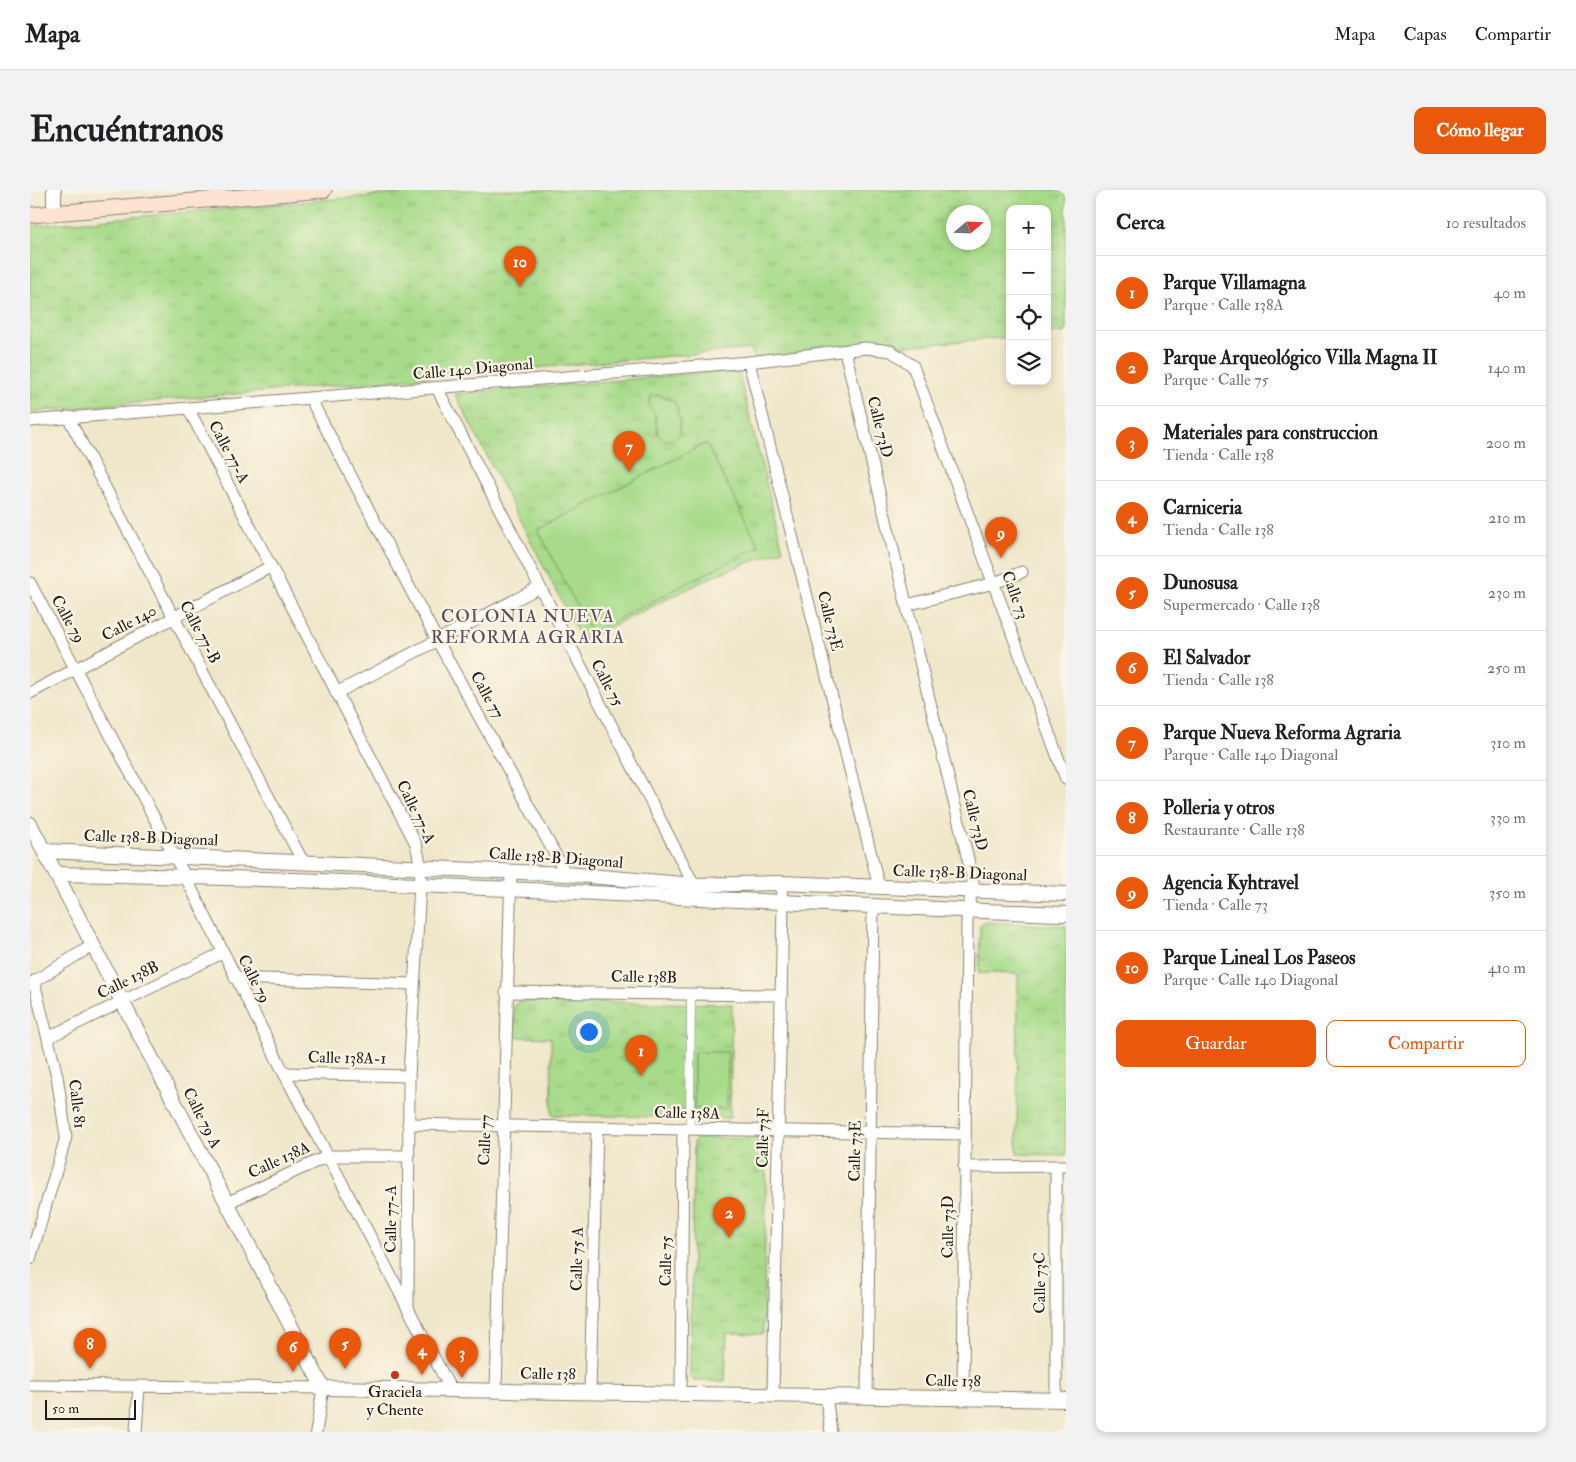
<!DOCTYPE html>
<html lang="es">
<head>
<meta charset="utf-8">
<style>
  body { margin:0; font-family:"IM FELL Double Pica",serif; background:#f2f2f2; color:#202124 }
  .controls { position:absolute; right:15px; top:15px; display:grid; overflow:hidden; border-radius:10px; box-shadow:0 2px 8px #0003 }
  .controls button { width:45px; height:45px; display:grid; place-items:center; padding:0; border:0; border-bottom:1px solid #e0e0e0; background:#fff; color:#202124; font:25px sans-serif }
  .compass { position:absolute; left:916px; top:15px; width:45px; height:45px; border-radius:50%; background:#fff; box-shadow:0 2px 8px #0003; rotate:71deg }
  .scale { position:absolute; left:15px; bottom:12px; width:91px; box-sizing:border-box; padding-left:5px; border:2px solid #1c1c1c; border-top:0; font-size:14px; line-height:18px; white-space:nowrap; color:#1c1c1c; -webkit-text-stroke:4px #fcf5e5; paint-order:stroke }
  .you { position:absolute; left:558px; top:841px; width:18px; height:18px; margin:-12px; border:4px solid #fff; border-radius:50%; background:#1a73e8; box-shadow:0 0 0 8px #1a73e833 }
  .badge { display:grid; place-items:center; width:32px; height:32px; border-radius:50%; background:#ea580c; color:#fff; font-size:16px; font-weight:700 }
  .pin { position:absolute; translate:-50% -41px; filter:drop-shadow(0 1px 2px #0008) }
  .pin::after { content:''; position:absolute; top:26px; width:18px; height:15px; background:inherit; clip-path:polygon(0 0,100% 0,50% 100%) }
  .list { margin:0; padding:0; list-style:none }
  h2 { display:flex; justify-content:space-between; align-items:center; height:65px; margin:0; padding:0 20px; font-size:21px }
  h2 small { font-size:16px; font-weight:400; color:#757577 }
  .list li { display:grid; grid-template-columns:32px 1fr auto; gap:15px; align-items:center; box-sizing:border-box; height:75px; padding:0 20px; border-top:1px solid #e0e0e0 }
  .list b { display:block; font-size:19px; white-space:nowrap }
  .list p { margin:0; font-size:16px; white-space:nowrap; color:#757577 }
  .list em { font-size:16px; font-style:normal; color:#757577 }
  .actions { display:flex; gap:10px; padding:15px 20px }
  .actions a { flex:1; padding:11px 0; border:1px solid #ea580c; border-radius:10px; text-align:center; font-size:18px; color:#ea580c }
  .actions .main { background:#ea580c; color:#fff }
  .icon { flex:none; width:28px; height:28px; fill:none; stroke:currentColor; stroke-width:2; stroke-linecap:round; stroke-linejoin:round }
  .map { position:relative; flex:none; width:1036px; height:1242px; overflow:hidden; border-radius:10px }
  header { display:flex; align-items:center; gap:30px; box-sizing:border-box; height:70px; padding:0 25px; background:#fff; border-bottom:1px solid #e0e0e0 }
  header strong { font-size:24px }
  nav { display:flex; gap:28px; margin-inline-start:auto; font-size:18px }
  .intro { display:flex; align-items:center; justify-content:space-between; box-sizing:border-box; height:120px; padding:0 30px }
  h1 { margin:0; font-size:35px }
  .button { padding:12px 22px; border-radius:10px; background:#ea580c; color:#fff; font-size:18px; font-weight:700 }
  main { display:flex; gap:30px; padding:0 30px }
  aside { flex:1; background:#fff; border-radius:10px; box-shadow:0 2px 8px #0003 }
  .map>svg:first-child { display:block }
  .park { fill:url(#park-tufts); stroke:#627c53; fill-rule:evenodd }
  .pitch { fill:#a7db8a; stroke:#627c53 }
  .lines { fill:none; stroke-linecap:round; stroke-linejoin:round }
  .pedestrian-casing { stroke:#868273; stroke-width:9 }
  .minor-casing { stroke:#868273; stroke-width:13 }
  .tertiary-casing { stroke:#868273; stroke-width:16 }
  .secondary-casing { stroke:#868273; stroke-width:17 }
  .pedestrian { stroke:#fff; stroke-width:8 }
  .minor { stroke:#fff; stroke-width:11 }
  .tertiary { stroke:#fff; stroke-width:14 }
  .secondary { stroke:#fde4d1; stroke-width:15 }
  .poi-dot { fill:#c8321e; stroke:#fcf5e5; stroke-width:2 }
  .labels { text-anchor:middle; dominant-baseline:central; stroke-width:4.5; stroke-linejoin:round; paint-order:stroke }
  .street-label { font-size:16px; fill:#1c1c1c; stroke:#fcf5e5 }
  .poi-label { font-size:16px; fill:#1c1c1c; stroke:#fcf5e5 }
  .neighbourhood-label { font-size:18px; letter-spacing:1px; fill:#5d4d62; stroke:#fcf5e5 }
</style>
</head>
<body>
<header>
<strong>Mapa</strong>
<nav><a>Mapa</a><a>Capas</a><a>Compartir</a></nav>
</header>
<div class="intro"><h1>Encuéntranos</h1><a class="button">Cómo llegar</a></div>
<main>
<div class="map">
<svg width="1036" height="1242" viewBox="0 0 1036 1242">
  <defs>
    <pattern id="park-tufts" width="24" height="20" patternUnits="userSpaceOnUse" patternTransform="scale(1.25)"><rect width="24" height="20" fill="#a7db8a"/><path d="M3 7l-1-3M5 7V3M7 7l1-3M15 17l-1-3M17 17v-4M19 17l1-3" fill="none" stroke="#8fbb76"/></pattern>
  </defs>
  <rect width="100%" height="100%" fill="#fcf5e5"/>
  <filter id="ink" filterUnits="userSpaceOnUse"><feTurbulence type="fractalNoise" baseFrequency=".02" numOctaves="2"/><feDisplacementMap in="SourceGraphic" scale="10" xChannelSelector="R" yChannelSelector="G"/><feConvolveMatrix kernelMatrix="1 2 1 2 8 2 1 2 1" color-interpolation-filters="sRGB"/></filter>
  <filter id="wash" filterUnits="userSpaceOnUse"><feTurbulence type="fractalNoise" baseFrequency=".0096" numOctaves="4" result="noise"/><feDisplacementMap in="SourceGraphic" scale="20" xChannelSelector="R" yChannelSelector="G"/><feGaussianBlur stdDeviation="1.12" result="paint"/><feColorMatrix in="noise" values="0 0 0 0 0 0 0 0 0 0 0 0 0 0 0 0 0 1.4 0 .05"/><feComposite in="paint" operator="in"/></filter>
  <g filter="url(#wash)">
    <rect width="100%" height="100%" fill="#f0e7ca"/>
    <!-- park -->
    <g class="park">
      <path d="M 408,0 L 1036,0 L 1036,142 L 1017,144 L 1017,19 L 980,19 L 980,147 L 725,169 L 721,159 L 0,222 L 0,36 ZM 924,22 L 954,22 L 954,52 L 924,52 Z"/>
      <polygon points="708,180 753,360 688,384 552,451 425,204"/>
      <polygon points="954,732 1036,736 1036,965 987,964 988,784 949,783 950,735"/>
      <polygon points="490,811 702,814 700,928 522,925 521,848 484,847 484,815"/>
      <polygon points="668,948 733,949 737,953 733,1144 697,1143 695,1192 663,1190 660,1186 664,951"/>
    </g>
    <!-- pitch -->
    <g class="pitch">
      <polygon points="631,205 645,212 650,231 650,243 642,251 634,250 628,245 625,225 619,214 621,206"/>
      <polygon points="676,253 729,356 561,443 508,340"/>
      <polygon points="664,862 698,862 697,919 664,918"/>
    </g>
  </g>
  <g filter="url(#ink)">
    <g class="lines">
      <defs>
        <polyline id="pedestrian" points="660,939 661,804"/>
        <g id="minor">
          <polyline points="815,161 943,690 937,731 933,1208"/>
          <polyline points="719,172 849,697"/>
          <polyline points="407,198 664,695"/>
          <polyline points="280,208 407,450 536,684"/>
          <polyline points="158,218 386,654 391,678 379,886 378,1118"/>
          <polyline points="38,227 273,672"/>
          <polyline points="0,231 719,172 835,158 861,161 883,176 1036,589"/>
          <polyline points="0,393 155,686 254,883 421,1200"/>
          <polyline points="877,415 964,393 992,382"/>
          <polyline points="0,503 240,377"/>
          <polyline points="306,503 508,398"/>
          <polyline points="205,788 383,794"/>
          <polyline points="0,794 63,755"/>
          <polyline points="476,802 751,805"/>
          <polyline points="19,847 192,763"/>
          <polyline points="254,883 379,886"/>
          <polyline points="378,934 935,944"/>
          <polyline points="934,977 1036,976"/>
          <polyline points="1026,977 1026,1210"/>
          <polyline points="197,1013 298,966 377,966"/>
          <polyline points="0,1069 36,947 27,886 4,792"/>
          <polyline points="0,1195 293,1198 286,1242"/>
          <polyline points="466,1200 481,682"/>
          <polyline points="560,1202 567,937"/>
          <polyline points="651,1203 653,939"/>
          <polyline points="743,1205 753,713 750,693"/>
          <polyline points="796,1206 801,1242"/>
          <polyline points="837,1207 843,716"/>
          <polyline points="106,1242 109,1196"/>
        </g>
        <g id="tertiary">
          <polyline points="24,0 24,23"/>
          <polyline points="0,634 293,1198 1036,1210"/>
          <polyline points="14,661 536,684 664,695 750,693 1036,704"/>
          <path d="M 26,684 C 363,689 699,712 1036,724"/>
        </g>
        <polyline id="secondary" points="0,25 294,0"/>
      </defs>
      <!-- pedestrian casing -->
      <use href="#pedestrian" class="pedestrian-casing"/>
      <!-- minor casing -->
      <use href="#minor" class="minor-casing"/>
      <!-- tertiary casing -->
      <use href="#tertiary" class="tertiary-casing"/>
      <!-- secondary casing -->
      <use href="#secondary" class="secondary-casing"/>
      <!-- pedestrian -->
      <use href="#pedestrian" class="pedestrian"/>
      <!-- minor -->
      <use href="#minor" class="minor"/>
      <!-- tertiary -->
      <use href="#tertiary" class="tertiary"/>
      <!-- secondary -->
      <use href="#secondary" class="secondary"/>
    </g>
  </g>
  <!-- markers -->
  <circle class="poi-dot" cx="365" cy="1185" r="5"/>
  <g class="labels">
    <!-- street labels -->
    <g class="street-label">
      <text transform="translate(443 179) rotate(-5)">Calle 140 Diagonal</text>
      <text transform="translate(850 237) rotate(76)">Calle 73D</text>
      <text transform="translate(199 262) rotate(62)">Calle 77-A</text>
      <text transform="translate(985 405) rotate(70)">Calle 73</text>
      <text transform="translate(38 429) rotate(61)">Calle 79</text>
      <text transform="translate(800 431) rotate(76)">Calle 73E</text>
      <text transform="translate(99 433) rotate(-28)">Calle 140</text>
      <text transform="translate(170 442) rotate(62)">Calle 77-B</text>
      <text transform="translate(577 493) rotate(62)">Calle 75</text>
      <text transform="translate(457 505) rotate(61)">Calle 77</text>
      <text transform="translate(386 622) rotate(64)">Calle 77-A</text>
      <text transform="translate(945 630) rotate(76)">Calle 73D</text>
      <text transform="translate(121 648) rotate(2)">Calle 138-B Diagonal</text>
      <text transform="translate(526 668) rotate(4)">Calle 138-B Diagonal</text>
      <text transform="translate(930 683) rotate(2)">Calle 138-B Diagonal</text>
      <text transform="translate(614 787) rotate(1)">Calle 138B</text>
      <text transform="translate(224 789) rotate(63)">Calle 79</text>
      <text transform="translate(98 790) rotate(-26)">Calle 138B</text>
      <text transform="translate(317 868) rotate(1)">Calle 138A-1</text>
      <text transform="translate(47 914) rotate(83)">Calle 81</text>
      <text transform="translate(657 923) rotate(1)">Calle 138A</text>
      <text transform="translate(172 928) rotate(63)">Calle 79 A</text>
      <text transform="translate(733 948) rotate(-89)">Calle 73F</text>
      <text transform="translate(455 950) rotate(-88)">Calle 77</text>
      <text transform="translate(825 961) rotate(-89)">Calle 73E</text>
      <text transform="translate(249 970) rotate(-25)">Calle 138A</text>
      <text transform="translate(361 1029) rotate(-90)">Calle 77-A</text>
      <text transform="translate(918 1037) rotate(-90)">Calle 73D</text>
      <text transform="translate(547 1069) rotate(-89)">Calle 75 A</text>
      <text transform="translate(636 1071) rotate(-89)">Calle 75</text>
      <text transform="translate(1010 1093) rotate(-90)">Calle 73C</text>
      <text transform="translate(518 1184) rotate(1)">Calle 138</text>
      <text transform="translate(923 1191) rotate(1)">Calle 138</text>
    </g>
    <!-- poi labels -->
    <g class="poi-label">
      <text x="365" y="1202">Graciela<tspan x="365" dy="18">y Chente</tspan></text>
    </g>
    <!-- neighbourhood labels -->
    <g class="neighbourhood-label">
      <text x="498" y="426">COLONIA NUEVA<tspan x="498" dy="21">REFORMA AGRARIA</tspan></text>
    </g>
  </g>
</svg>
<div class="controls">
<button>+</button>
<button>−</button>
<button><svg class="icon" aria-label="locate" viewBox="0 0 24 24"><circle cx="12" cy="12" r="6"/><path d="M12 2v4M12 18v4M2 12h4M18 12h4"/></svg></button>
<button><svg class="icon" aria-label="layers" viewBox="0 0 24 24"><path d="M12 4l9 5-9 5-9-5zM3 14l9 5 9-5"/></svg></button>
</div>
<svg class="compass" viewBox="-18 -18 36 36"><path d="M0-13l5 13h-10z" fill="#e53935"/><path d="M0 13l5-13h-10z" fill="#757577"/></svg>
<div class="scale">50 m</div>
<div class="you"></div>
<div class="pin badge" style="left:611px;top:886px">1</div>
<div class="pin badge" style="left:699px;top:1048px">2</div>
<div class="pin badge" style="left:432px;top:1188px">3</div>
<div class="pin badge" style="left:392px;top:1185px">4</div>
<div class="pin badge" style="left:315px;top:1179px">5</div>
<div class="pin badge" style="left:263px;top:1182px">6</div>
<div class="pin badge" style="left:599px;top:282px">7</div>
<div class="pin badge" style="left:60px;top:1179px">8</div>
<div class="pin badge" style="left:971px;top:368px">9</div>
<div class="pin badge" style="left:490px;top:97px">10</div>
</div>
<aside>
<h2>Cerca<small>10 resultados</small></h2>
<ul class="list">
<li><span class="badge">1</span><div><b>Parque Villamagna</b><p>Parque · Calle 138A</p></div><em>40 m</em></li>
<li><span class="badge">2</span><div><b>Parque Arqueológico Villa Magna II</b><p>Parque · Calle 75</p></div><em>140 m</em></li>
<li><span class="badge">3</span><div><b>Materiales para construccion</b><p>Tienda · Calle 138</p></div><em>200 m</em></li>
<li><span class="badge">4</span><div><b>Carniceria</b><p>Tienda · Calle 138</p></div><em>210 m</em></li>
<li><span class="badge">5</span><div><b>Dunosusa</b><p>Supermercado · Calle 138</p></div><em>230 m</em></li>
<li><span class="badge">6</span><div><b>El Salvador</b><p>Tienda · Calle 138</p></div><em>250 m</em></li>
<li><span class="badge">7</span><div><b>Parque Nueva Reforma Agraria</b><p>Parque · Calle 140 Diagonal</p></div><em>310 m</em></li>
<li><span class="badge">8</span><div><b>Polleria y otros</b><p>Restaurante · Calle 138</p></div><em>330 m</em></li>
<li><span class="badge">9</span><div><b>Agencia Kyhtravel</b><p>Tienda · Calle 73</p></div><em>350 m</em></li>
<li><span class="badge">10</span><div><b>Parque Lineal Los Paseos</b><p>Parque · Calle 140 Diagonal</p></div><em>410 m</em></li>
</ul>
<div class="actions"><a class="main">Guardar</a><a>Compartir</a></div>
</aside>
</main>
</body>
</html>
